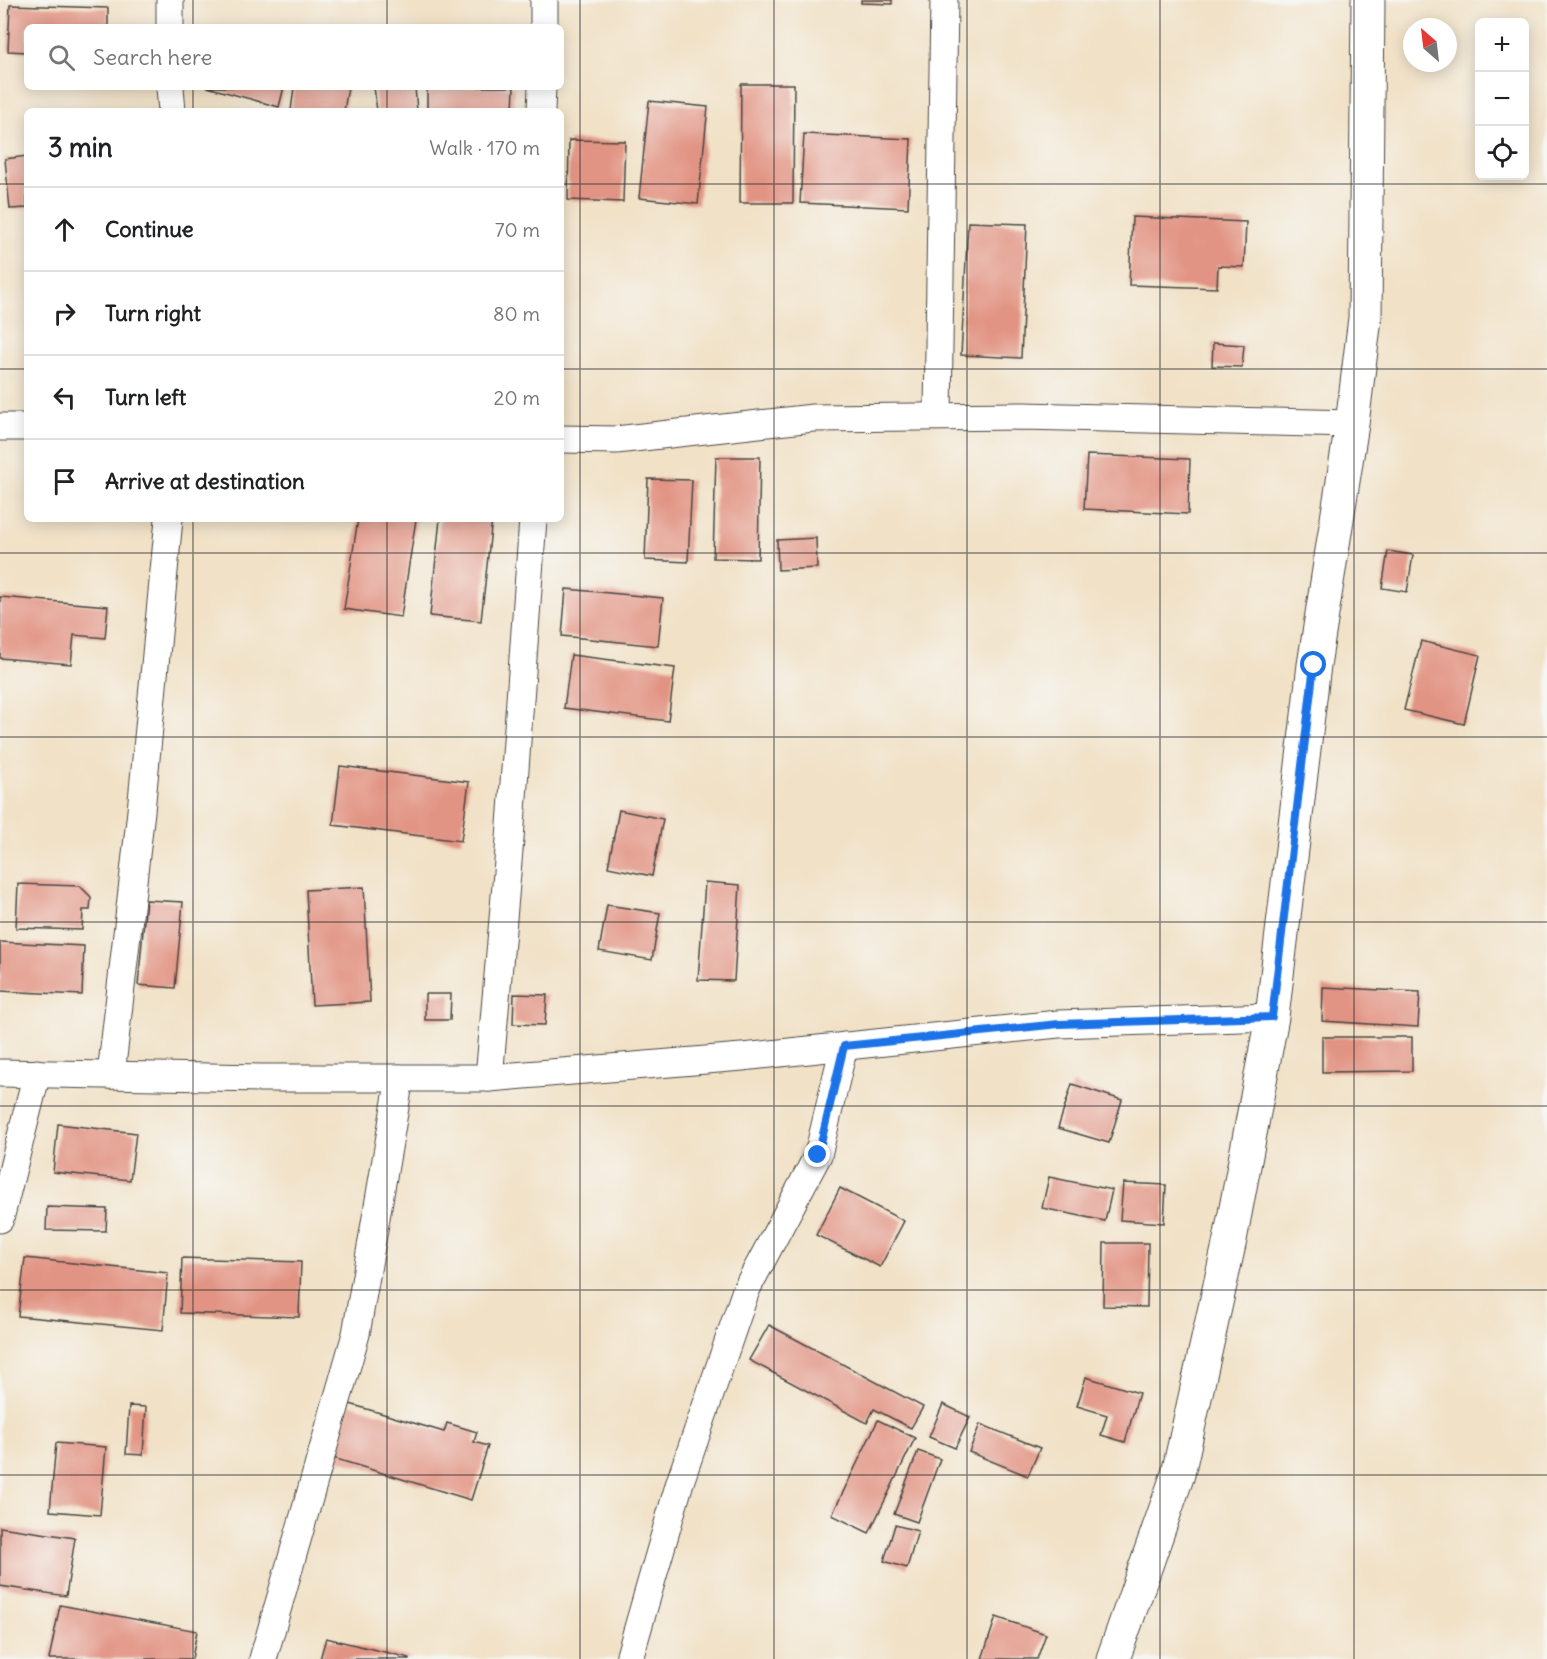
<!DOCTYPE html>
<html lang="en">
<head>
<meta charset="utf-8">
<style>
  body { margin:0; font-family:Delius,sans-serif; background:#f6f6f6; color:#202124 }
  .controls { position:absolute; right:18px; top:18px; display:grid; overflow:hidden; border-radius:9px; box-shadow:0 3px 15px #0003 }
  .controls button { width:54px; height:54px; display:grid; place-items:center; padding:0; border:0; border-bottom:2px solid #e0e0e0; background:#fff; color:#202124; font:30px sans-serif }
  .compass { position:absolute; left:1403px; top:18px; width:54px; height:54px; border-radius:50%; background:#fff; box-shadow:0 3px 15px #0003; rotate:332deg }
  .stop { position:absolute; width:18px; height:18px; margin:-14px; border:4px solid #1a73e8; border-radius:50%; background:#fff }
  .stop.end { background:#1a73e8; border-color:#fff; box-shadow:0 2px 6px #0008 }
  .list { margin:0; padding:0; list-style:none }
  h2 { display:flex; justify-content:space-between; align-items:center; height:78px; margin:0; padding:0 24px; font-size:26px }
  h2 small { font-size:20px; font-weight:400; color:#757577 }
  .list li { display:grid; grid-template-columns:39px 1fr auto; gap:18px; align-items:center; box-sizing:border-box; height:84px; padding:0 24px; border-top:2px solid #e0e0e0 }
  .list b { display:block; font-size:22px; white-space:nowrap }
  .list em { font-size:20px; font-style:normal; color:#757577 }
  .icon { flex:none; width:33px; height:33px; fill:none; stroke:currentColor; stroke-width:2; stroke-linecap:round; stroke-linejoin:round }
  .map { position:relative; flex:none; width:1547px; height:1659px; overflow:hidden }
  .search { position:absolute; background:#fff; box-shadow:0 3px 15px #0003; left:24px; top:24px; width:540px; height:66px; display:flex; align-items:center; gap:15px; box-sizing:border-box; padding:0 21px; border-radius:9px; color:#757577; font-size:22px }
  .panel { position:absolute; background:#fff; box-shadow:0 3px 15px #0003; left:24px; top:108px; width:540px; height:414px; border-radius:9px }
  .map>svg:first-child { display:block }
  .building { fill:#e29484 }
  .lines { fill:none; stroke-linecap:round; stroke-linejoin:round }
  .street-casing { stroke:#494642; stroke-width:29 }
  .secondary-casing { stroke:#494642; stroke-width:35 }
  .street { stroke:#fff; stroke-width:27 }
  .secondary { stroke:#fff; stroke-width:33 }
  .route { stroke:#1a73e8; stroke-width:8 }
  .grid { fill:none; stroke:#2b2b2b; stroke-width:1.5; stroke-opacity:0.55 }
</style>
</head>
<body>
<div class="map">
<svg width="1547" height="1659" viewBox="0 0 1547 1659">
  <rect width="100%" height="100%" fill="#f6f6f2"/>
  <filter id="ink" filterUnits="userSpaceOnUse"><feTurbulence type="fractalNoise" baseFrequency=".0167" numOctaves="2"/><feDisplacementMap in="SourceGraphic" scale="12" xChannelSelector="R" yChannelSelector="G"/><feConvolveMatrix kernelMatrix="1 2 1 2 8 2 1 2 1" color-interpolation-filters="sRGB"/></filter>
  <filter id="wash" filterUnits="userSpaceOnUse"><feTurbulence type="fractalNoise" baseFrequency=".008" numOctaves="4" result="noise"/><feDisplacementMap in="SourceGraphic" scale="24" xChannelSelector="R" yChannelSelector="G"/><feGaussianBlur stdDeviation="1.35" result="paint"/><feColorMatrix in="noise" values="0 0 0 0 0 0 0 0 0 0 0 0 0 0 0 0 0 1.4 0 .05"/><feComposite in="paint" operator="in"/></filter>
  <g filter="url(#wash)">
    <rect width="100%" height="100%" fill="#f1e1c6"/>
    <g id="blocks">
      <!-- building -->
      <g class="building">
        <polygon points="861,0 892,0 892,4 861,3"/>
        <polygon points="10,5 108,8 108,27 27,27 27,52 8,51"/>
        <polygon points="741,84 794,84 793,203 740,203"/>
        <polygon points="207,87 284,87 279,107"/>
        <polygon points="294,87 348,87 344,111 291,111"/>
        <polygon points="374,87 415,87 417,111 377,111"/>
        <polygon points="427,87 514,87 513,111 427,111"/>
        <polygon points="649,101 708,107 698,204 639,198"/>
        <polygon points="804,134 911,139 908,208 800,203"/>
        <polygon points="569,140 625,141 623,202 568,200"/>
        <polygon points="27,156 27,208 10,209 5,159"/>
        <polygon points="1132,217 1246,222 1244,267 1218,266 1217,288 1129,285"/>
        <polygon points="968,222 1027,224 1021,358 961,355"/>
        <polygon points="1213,343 1244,345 1242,367 1212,366"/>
        <polygon points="1087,455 1190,459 1188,514 1084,509"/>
        <polygon points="716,457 760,457 758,559 713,558"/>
        <polygon points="648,479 692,480 688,562 645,560"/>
        <polygon points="358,519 416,519 401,617 344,609"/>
        <polygon points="440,519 492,519 481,621 430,616"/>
        <polygon points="816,538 817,568 778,570 777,540"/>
        <polygon points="1388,551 1413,555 1407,592 1382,588"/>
        <polygon points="566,589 663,598 658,646 562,636"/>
        <polygon points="0,597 108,606 105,638 74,635 71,664 0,658"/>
        <polygon points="1421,641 1480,655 1464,724 1404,710"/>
        <polygon points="571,655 675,668 668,721 564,708"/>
        <polygon points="340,766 469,782 461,841 333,825"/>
        <polygon points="619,810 663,819 652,876 608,867"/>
        <polygon points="705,882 740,885 734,981 698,980"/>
        <polygon points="18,884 80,886 91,897 90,910 83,910 82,930 16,928"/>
        <polygon points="364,887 370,1002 312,1005 306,890"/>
        <polygon points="146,900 183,902 175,988 138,985"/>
        <polygon points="607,905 660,913 652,960 599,951"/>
        <polygon points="0,942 84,946 82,995 0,991"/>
        <polygon points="1323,987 1420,992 1418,1027 1322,1021"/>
        <polygon points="425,994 451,994 450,1020 425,1020"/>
        <polygon points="514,994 547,995 545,1025 513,1024"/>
        <polygon points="1322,1037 1412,1037 1412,1071 1322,1072"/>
        <polygon points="1072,1084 1122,1100 1109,1143 1058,1128"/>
        <polygon points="58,1124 136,1133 130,1180 53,1172"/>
        <polygon points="1049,1177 1112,1190 1105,1221 1042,1208"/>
        <polygon points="1123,1183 1166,1185 1164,1223 1120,1220"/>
        <polygon points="840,1188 904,1221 880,1267 816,1235"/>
        <polygon points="47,1207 107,1209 106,1231 46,1230"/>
        <polygon points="1104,1243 1148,1243 1147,1307 1103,1306"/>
        <polygon points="25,1258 168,1273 163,1330 18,1316"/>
        <polygon points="182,1258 301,1262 299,1317 180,1313"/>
        <polygon points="769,1325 923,1407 911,1428 874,1409 867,1423 749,1360"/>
        <polygon points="1086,1377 1139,1393 1125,1442 1101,1435 1107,1415 1077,1406"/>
        <polygon points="350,1404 444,1432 447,1423 477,1432 474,1442 488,1446 471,1500 333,1458"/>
        <polygon points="943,1404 970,1417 955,1448 929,1437"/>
        <polygon points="129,1406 146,1407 143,1455 126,1454"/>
        <polygon points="878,1420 915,1438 869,1533 832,1515"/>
        <polygon points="980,1424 1040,1448 1028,1476 969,1452"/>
        <polygon points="56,1443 106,1447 100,1515 50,1511"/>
        <polygon points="918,1451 940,1459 917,1522 894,1514"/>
        <polygon points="895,1525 918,1531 907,1568 884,1561"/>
        <polygon points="0,1527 75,1538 66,1596 0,1586"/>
        <polygon points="60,1605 197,1631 192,1659 49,1659"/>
        <polygon points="996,1617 1046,1634 1037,1659 982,1659"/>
        <polygon points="326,1638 410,1658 410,1659 320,1659"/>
      </g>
    </g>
  </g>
  <g filter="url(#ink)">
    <use href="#blocks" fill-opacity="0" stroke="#494642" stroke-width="1.5"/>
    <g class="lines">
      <defs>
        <g id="street">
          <polyline points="170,27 170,0"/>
          <polyline points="544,27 544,0"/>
          <polyline points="170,87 172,111"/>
          <polyline points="541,111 542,87"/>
          <polyline points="938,416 944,0"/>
          <polyline points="0,427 27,427"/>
          <polyline points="561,439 616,440 813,418 1023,416 1352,424"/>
          <polyline points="0,1073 262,1078 489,1078 742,1057 1058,1024 1272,1017"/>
          <polyline points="111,1075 141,811 169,519"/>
          <polyline points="489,1078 510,839 533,519"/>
          <polyline points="0,1219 37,1073"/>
          <polyline points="263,1659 356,1334 400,1078"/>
          <polyline points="629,1659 680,1482 746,1290 818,1155 844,1046"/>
        </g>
        <polyline id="secondary" points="1113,1659 1178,1474 1230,1240 1272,1017 1314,665 1352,424 1365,318 1368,0"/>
      </defs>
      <!-- street casing -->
      <use href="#street" class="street-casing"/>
      <!-- secondary casing -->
      <use href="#secondary" class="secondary-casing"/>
      <!-- street -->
      <use href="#street" class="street"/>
      <!-- secondary -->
      <use href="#secondary" class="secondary"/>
    </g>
  </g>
  <g class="lines" filter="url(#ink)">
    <!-- route -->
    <polyline class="route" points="818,1155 844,1046 1059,1024 1272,1017 1314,665"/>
  </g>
  <!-- grid -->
  <path class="grid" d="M 193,0 L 193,27M 387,0 L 387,27M 580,0 L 580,1659M 774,0 L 774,1659M 967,0 L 967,1659M 1160,0 L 1160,1659M 1354,0 L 1354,1659M 193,87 L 193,111M 387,87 L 387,111M 0,184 L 27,184M 561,184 L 1547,184M 0,369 L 27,369M 561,369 L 1547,369M 193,519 L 193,1659M 387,519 L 387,1659M 0,553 L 1547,553M 0,737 L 1547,737M 0,922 L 1547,922M 0,1106 L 1547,1106M 0,1290 L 1547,1290M 0,1475 L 1547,1475"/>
</svg>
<div class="controls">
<button>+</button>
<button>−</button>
<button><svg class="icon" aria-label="locate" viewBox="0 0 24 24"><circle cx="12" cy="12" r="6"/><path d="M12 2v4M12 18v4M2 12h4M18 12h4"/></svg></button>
</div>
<svg class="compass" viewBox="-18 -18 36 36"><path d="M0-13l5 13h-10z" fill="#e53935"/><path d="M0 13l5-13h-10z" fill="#757577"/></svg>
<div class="stop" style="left:1314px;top:665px"></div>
<div class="stop end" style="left:818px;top:1155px"></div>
<div class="search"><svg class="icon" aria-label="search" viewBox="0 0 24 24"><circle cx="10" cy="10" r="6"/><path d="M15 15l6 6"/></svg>Search here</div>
<section class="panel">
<h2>3 min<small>Walk · 170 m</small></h2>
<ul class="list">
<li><svg class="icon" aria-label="ahead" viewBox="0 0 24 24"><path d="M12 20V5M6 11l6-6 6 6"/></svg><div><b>Continue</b></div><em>70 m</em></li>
<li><svg class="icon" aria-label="right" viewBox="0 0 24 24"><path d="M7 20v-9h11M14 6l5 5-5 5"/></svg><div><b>Turn right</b></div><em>80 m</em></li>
<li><svg class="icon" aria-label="left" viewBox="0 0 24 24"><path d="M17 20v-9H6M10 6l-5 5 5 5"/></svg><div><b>Turn left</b></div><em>20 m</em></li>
<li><svg class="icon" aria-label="arrive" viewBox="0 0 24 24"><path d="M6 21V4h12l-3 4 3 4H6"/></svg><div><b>Arrive at destination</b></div></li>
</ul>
</section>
</div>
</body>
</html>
